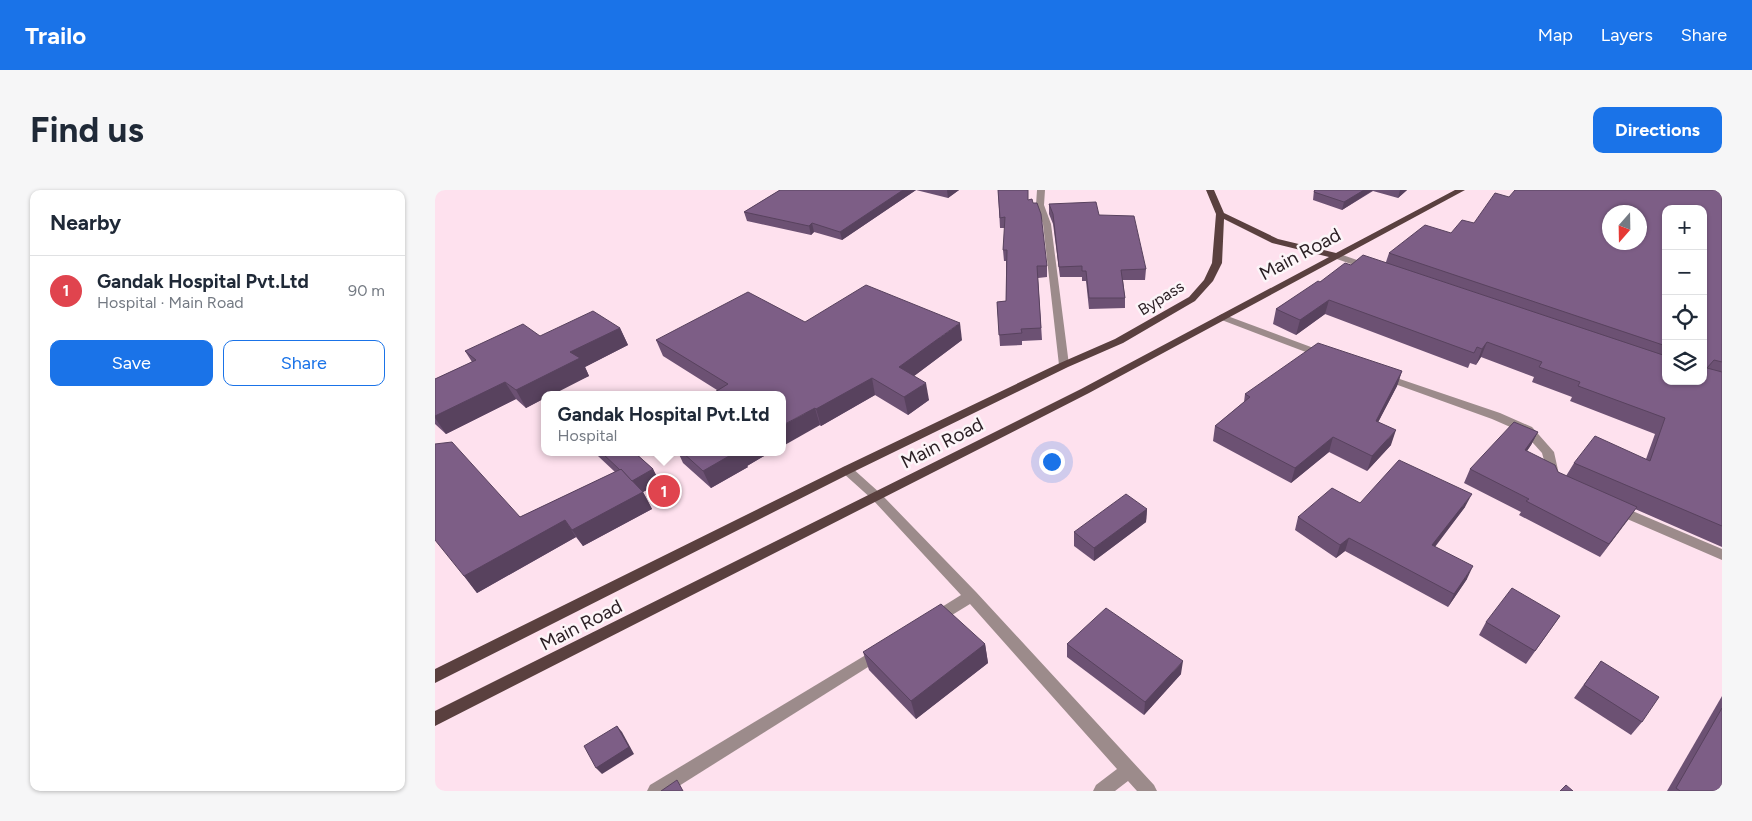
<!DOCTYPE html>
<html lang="en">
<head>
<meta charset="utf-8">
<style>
  body { margin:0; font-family:Figtree,sans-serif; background:#f6f6f7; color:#1f2937 }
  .controls { position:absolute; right:15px; top:15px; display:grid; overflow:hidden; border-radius:10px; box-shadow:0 1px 4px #0004 }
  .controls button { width:45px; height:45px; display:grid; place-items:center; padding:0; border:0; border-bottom:1px solid #e0e1e3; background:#fff; color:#1f2937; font:25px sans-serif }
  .compass { position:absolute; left:1167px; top:15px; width:45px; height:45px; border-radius:50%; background:#fff; box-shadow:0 1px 4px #0004; rotate:200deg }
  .you { position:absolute; left:616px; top:271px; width:18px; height:18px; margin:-12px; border:4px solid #fff; border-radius:50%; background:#1a73e8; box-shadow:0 0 0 8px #1a73e833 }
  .badge { display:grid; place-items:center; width:32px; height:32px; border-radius:50%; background:#1a73e8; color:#fff; font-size:16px; font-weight:700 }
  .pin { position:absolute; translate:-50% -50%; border:2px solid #fff; box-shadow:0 1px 5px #0006 }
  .popup { position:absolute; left:106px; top:201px; width:245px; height:65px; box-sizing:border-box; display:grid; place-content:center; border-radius:10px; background:#fff; filter:drop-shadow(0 1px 4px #0005); font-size:16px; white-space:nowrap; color:#747a83 }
  .popup b { font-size:19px; color:#1f2937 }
  .popup::after { content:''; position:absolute; left:50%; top:100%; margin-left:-10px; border:10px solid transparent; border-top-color:#fff }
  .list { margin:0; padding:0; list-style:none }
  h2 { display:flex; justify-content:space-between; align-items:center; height:65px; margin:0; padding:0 20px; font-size:21px }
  h2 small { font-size:16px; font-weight:400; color:#747a83 }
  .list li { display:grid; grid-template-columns:32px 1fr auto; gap:15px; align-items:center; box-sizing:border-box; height:70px; padding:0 20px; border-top:1px solid #e0e1e3 }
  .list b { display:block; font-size:19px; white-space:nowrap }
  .list p { margin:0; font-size:16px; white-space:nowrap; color:#747a83 }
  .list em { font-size:16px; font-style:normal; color:#747a83 }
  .actions { display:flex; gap:10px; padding:15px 20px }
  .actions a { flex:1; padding:11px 0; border:1px solid #1a73e8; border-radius:10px; text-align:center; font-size:18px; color:#1a73e8 }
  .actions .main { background:#1a73e8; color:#fff }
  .icon { flex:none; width:28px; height:28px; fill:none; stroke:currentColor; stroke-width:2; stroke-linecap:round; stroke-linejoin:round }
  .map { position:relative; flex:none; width:1287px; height:601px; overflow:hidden; border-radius:10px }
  header { display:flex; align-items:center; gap:30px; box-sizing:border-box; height:70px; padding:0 25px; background:#1a73e8; color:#fff }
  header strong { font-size:24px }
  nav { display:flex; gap:28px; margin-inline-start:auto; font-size:18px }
  .intro { display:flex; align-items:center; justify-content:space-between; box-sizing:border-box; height:120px; padding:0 30px }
  h1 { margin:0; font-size:35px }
  .button { padding:12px 22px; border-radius:10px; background:#1a73e8; color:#fff; font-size:18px; font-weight:700 }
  main { display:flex; gap:30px; padding:0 30px }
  aside { flex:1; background:#fff; border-radius:10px; box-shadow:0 1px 4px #0004 }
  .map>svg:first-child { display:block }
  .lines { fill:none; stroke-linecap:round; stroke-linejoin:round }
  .street { fill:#9c8b8b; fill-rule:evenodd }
  .primary { fill:#5a403f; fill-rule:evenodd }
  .wall { fill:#6c5173; fill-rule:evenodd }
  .shaded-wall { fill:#58425e }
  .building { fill:#7d5e86; stroke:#58425e; fill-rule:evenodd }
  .labels { text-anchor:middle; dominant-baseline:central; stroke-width:5; stroke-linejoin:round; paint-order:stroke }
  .far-street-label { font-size:16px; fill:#2a1e23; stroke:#fcf5f8 }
  .street-label { font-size:19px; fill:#2a1e23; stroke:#fcf5f8 }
</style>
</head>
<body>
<header>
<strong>Trailo</strong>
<nav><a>Map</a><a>Layers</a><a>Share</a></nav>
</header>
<div class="intro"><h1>Find us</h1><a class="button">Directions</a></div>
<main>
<aside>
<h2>Nearby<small></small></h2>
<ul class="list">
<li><span class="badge" style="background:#e0444e">1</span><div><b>Gandak Hospital Pvt.Ltd</b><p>Hospital · Main Road</p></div><em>90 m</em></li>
</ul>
<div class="actions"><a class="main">Save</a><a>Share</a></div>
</aside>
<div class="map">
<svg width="1287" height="601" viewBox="0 0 1287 601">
  <rect width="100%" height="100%" fill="#fee1ee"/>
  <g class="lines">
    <!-- street -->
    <g class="street">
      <polygon points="602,0 610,0 609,15 616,34 634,175 629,178 624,175 608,34 601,15"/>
      <polygon points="902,63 939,76 941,78 936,81 899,68 899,64"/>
      <polygon points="787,124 892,163 893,165 888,168 884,167 784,129 782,127"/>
      <polygon points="950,184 1065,223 1097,237 1119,262 1125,289 1123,292 1115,292 1107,263 1089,243 1057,229 946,189 945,187 946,185"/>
      <polygon points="412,276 416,277 446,304 541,402 719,595 722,601 702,601 693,591 680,601 658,601 661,595 682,579 535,414 504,433 499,435 494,433 492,429 494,425 526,405 438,310 408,283 406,280 408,277"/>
      <polygon points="1181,314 1287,359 1287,370 1176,322 1175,319 1176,316"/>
      <polygon points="444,457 449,459 451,463 449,467 236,601 212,601 215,595"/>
    </g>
    <!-- primary -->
    <polygon class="primary" points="771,0 779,0 789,23 843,49 901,63 1020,0 1030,0 654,203 0,536 0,521 646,199 894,67 837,53 789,29 787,73 778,91 760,111 688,153 633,177 416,283 0,493 0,479 408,277 625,173 680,149 754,107 769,90 777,73 781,24"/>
  </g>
  <!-- wall -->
  <g class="wall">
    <polygon points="345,0 524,0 513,8 481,0 407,50 379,42 376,45 312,31 309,22"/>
    <polygon points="563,0 593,10 612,76 612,87 603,88 607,150 587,151 587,155 565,156 562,112 571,111 571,71 569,71 568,60 570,38 565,38"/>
    <polygon points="879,0 972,0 963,8 938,1 907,20 878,10"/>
    <path d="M 1287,0 L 1287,357 L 1200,319 L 1165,367 L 1084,325 L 1086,322 L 1029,293 L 1035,279 L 1103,242 L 1096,255 L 1092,261 L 1123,282 L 1131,286 L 1139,273 L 1211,269 L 1220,244 L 1135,211 L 1137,207 L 1097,192 L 1099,187 L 1046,167 L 1041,175 L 1035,173 L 1033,178 L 890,124 L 861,145 L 838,134 L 841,119 L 885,92 L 916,75 L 951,72 L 954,63 L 1016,43 L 1039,33 L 1074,7 ZM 1231,19 L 1268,191 L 1231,191 Z"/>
    <polygon points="614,14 664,25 711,79 710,90 688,90 690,108 690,118 654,119 651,91 647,91 647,87 625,87 618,34 614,24"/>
    <polygon points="370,132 527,150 479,186 494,210 473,225 440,205 386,236 348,205 281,205 280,202 282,200 228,166 221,150"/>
    <polygon points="185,138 193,155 150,177 154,186 110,205 110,208 91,218 81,209 11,244 0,234 0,189 37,172 30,161 105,146"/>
    <polygon points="967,181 962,196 943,232 956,255 932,281 894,262 856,293 778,251 780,236 809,212 810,204"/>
    <polygon points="161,262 199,262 218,279 225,293 208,302 217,319 148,356 141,347 42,403 29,386 85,327 180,282 163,266"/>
    <polygon points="243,262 336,262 312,276 313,277 276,298 248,273"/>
    <polygon points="925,313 1030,317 1000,357 1032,389 1013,417 910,361 901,368 860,340 863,327"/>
    <polygon points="712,319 711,332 659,371 639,356 639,342"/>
    <polygon points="1125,426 1091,474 1044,445 1051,432"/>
    <polygon points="550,454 553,473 481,529 434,480 428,462"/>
    <polygon points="632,454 746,484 709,525 632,467"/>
    <polygon points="1166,471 1207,532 1196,545 1139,508"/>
    <polygon points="1287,506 1287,601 1232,601"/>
  </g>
  <!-- shaded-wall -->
  <g class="shaded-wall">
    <polygon points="468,0 481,0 407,50 405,42"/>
    <polygon points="512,0 524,0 513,8"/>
    <polygon points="929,0 938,0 907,20 909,12"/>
    <polygon points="965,0 972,0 963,8"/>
    <polygon points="377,33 379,42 376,45 374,36"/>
    <polygon points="894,110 890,124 861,145 865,130"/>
    <polygon points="525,133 527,150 467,195 464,177"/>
    <polygon points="185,138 193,155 150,177 154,186 117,205 110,205 110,208 91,218 81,200 135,162"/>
    <polygon points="1052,152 1046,167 1041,175 1047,159"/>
    <polygon points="967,181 962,196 936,246 941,231"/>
    <polygon points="437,188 440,205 386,236 381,219"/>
    <polygon points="70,192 81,209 11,244 0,228 0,226"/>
    <polygon points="491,193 494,210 473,225 469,207"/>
    <polygon points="380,218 385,235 348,256 348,235"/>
    <polygon points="961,240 956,255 932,281 937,266"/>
    <polygon points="1103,242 1096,255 1083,274 1090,260"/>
    <polygon points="898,247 894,262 856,293 860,278"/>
    <polygon points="301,262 336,262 312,276 313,277 276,298 268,281"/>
    <polygon points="218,279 225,293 208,302 217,319 148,356 137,340 197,291"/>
    <polygon points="1037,304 1030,317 991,368 997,355"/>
    <polygon points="1202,317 1193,330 1165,367 1174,354"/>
    <polygon points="712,319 711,332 659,371 659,358"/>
    <polygon points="130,330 141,347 42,403 29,386"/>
    <polygon points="914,348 910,361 901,368 905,355"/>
    <polygon points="1038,376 1032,389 1013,417 1019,404"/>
    <polygon points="550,454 553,473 481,529 476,511"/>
    <polygon points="748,471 746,484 709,525 710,512"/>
    <polygon points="182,536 187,542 199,564 167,584 161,578"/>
  </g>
  <!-- building -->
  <g class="building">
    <polygon points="345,0 468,0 405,42 377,33 374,36 309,22"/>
    <polygon points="563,0 593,0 593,10 597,9 598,13 602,13 606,24 612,76 602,76 606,138 586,139 587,143 564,145 562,112 571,111 572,60 568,60 570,27 565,28"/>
    <polygon points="880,0 929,0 909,12 879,2"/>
    <path d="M 1080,0 L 1287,0 L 1287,172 L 1279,170 L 1272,178 L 1287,182 L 1287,336 L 1139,273 L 1160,246 L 1215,271 L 1230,228 L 1143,196 L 1145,192 L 1104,177 L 1107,172 L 1052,152 L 1047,159 L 1042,157 L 1039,163 L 894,110 L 865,130 L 841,119 L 883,91 L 885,92 L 910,73 L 916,75 L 928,65 L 1231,166 L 1231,191 L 1268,191 L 1268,19 L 1231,19 L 1231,156 L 954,63 L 990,35 L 1016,43 L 1027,30 L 1039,33 L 1060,3 L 1074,7 ZM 1174,22 L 1204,22 L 1204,52 L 1174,52 Z"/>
    <polygon points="661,12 664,25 699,26 711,79 686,80 690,108 654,108 651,81 647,81 647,76 624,77 618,24 614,14"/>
    <polygon points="431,95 525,133 464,177 491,193 469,207 437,188 381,219 380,218 348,235 348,205 285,205 280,202 293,194 221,150 313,102 370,132"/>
    <polygon points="158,121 185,138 135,162 145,168 81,200 70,192 0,226 0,189 41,170 30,161 88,134 105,146"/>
    <polygon points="883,153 967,181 941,231 961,240 937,266 898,247 860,278 780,236 815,207 810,204"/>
    <polygon points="1079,232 1103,242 1090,260 1120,275 1123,282 1202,317 1174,354 1091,311 1094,309 1035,279"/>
    <polygon points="17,252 85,327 186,279 208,302 137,340 130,330 29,386 0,350 0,254"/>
    <polygon points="166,262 199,262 218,279 197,291 186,279 185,280"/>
    <polygon points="247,262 301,262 268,281"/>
    <polygon points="964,270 1037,304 997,355 1038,376 1019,404 914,348 905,355 863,327 897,298 925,313"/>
    <polygon points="691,304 712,319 659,358 639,342"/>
    <polygon points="1077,398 1125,426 1100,461 1051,432"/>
    <polygon points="506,414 550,454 476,511 428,462"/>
    <polygon points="671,418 748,471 710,512 632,454"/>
    <polygon points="1166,471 1224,507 1207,532 1149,495"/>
    <polygon points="1287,518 1287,601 1245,601 1241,598"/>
    <polygon points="182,536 194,557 161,578 149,556"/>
    <polygon points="242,590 248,601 226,601"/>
    <polygon points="1131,595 1138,601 1125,601"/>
  </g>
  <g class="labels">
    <!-- far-street labels -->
    <g class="far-street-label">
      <text transform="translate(726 108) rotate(-32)">Bypass</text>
    </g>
    <!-- street labels -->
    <g class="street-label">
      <text transform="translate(865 64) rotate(-28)">Main Road</text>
      <text transform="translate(507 253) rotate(-27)">Main Road</text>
      <text transform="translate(146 435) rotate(-27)">Main Road</text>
    </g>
  </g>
</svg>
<div class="controls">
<button>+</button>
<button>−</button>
<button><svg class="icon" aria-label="locate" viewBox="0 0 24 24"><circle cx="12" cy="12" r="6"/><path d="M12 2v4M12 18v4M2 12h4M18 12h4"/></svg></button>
<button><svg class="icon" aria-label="layers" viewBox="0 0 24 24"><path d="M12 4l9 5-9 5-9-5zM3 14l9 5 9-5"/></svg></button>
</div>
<svg class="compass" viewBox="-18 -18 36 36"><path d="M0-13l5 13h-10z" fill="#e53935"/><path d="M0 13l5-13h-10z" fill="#747a83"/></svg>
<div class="you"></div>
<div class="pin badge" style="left:229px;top:301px;background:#e0444e">1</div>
<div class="popup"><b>Gandak Hospital Pvt.Ltd</b>Hospital</div>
</div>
</main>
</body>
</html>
